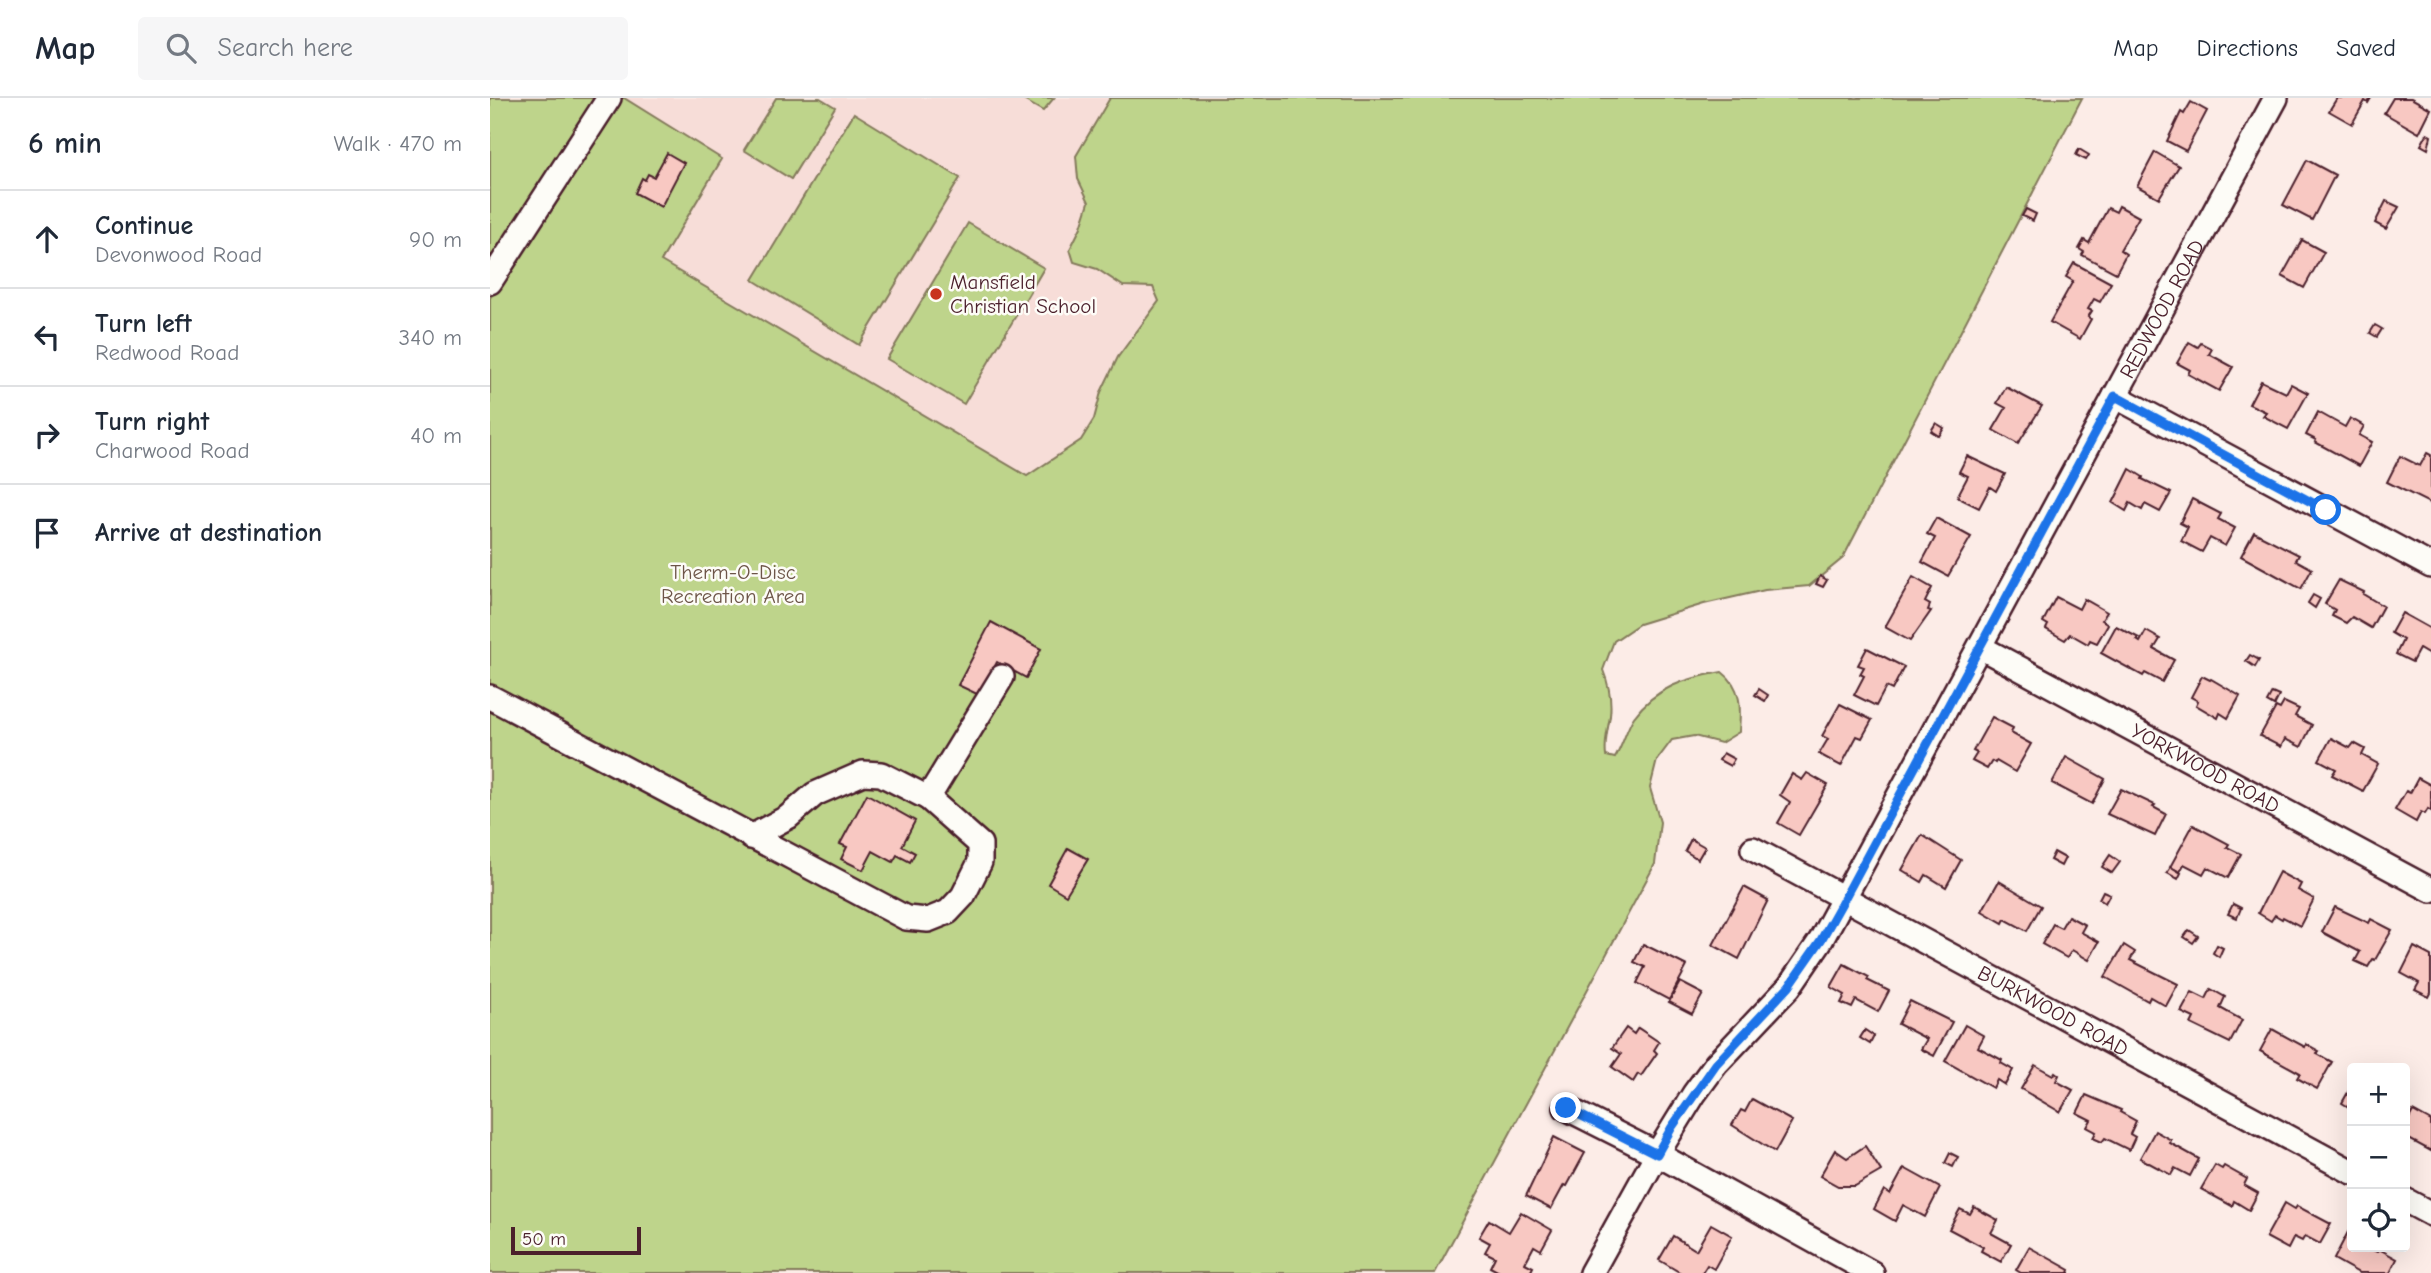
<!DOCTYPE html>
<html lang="en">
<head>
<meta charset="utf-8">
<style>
  body { margin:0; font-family:"Comic Neue",sans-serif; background:#f6f6f7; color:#1f2937 }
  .controls { position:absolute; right:21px; bottom:21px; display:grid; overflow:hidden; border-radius:7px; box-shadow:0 7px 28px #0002 }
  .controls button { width:63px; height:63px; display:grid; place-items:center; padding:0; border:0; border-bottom:2px solid #e0e1e3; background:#fff; color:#1f2937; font:35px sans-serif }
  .scale { position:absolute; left:21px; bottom:18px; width:130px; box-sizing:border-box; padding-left:7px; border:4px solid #4a1f2b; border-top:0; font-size:19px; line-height:24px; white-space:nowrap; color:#4a1f2b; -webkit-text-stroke:5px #fdfcf7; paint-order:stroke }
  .stop { position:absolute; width:21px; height:21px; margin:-16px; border:5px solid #1a73e8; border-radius:50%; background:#fff }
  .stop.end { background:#1a73e8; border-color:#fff; box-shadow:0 2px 7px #0008 }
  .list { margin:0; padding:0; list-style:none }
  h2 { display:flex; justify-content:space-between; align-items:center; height:91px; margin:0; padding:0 28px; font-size:30px }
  h2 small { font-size:23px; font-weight:400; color:#747a83 }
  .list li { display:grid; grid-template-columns:46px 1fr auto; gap:21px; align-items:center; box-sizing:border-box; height:98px; padding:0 28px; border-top:2px solid #e0e1e3 }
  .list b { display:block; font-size:26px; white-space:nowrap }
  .list p { margin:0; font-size:23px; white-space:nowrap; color:#747a83 }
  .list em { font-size:23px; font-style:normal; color:#747a83 }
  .icon { flex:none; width:38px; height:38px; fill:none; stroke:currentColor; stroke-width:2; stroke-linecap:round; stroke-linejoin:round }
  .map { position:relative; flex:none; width:1941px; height:1175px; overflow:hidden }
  header { display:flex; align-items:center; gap:42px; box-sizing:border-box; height:98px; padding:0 35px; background:#fff; border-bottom:2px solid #e0e1e3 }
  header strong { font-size:33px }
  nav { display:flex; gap:38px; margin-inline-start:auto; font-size:24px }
  .search { width:490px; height:63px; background:#f6f6f7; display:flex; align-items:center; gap:18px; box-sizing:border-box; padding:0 24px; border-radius:7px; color:#747a83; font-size:26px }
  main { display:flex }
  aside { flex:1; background:#fff }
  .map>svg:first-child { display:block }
  .built { fill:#f7ddd8 }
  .green { fill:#bed48b; stroke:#847a5b; stroke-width:2 }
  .building { fill:#f8c8c2; stroke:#4a1f2b; stroke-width:2 }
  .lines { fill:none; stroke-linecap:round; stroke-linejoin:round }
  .minor-casing { stroke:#4a1f2b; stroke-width:28 }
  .minor { stroke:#fdfcf7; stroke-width:23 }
  .route { stroke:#1a73e8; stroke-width:9 }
  .poi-dot { fill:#c8321e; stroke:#fdfcf7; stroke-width:2.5 }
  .labels { text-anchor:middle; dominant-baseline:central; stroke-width:5; stroke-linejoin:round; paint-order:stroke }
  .poi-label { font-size:21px; fill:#4a1f2b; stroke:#fdfcf7; text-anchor:start }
  .street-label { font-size:21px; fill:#4a1f2b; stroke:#fdfcf7 }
  .park-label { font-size:21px; fill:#6d5548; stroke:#fdfcf7 }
</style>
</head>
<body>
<header>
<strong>Map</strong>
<div class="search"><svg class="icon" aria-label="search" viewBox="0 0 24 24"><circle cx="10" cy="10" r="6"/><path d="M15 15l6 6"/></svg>Search here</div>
<nav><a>Map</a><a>Directions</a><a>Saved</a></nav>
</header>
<main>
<aside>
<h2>6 min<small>Walk · 470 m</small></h2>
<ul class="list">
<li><svg class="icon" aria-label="ahead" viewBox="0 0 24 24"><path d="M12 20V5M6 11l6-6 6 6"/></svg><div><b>Continue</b><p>Devonwood Road</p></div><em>90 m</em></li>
<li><svg class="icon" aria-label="left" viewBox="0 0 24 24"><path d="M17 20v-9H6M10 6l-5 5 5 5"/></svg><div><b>Turn left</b><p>Redwood Road</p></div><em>340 m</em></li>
<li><svg class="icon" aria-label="right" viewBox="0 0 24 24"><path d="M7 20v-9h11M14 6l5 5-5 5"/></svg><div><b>Turn right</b><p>Charwood Road</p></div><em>40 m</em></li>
<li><svg class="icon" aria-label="arrive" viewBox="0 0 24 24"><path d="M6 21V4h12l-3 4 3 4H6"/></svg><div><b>Arrive at destination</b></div></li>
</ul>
</aside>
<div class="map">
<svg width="1941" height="1175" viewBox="0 0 1941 1175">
  <rect width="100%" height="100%" fill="#fcece7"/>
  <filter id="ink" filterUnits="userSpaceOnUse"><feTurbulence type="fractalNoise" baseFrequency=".0143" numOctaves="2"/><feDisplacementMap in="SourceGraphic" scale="14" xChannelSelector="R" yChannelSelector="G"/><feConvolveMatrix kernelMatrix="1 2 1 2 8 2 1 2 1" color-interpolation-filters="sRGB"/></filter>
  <g filter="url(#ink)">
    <!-- built -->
    <polygon class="built" points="134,0 620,0 586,58 588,81 599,104 591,129 580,151 584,164 607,171 633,188 664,189 669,203 628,259 611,294 604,321 590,342 537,379 170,163"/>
    <!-- green -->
    <g class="green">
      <polygon points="0,0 108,0 0,166"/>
      <path d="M 128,0 L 134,0 L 232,61 L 171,163 L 537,378 L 591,342 L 604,321 L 611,294 L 628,259 L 669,203 L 663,189 L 633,188 L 607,171 L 584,164 L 580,151 L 591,129 L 599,104 L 588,81 L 586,58 L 620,0 L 1592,0 L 1353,460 L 1319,488 L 1275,492 L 1214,506 L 1149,526 L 1124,543 L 1113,572 C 1119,587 1122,601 1120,618 C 1118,632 1114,643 1116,658 L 1125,660 C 1133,647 1137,629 1144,619 C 1166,589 1197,580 1232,574 C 1252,589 1251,610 1249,634 L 1231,645 L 1204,638 L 1182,642 L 1167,662 L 1160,690 L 1170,724 L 1165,766 L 945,1175 L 0,1175 L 0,200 Z"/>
      <polygon points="286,0 330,0 345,9 301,81 254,52"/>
      <polygon points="530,0 564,0 553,13"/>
      <polygon points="364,15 470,80 369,247 263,182"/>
      <polygon points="478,125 554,170 474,306 397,261"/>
    </g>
    <!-- building -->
    <g class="building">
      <polygon points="1847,0 1881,0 1878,5 1875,3 1862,26 1839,13"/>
      <polygon points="1903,0 1921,0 1941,11 1929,35 1894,15"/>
      <polygon points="1701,4 1717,13 1696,53 1677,43 1691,14 1694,16"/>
      <polygon points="1937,36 1941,38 1938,51 1931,47"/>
      <polygon points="1589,51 1599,57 1596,62 1586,57"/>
      <polygon points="1665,54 1689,68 1669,100 1647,88"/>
      <polygon points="177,55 194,65 171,109 145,95 152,80 155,82 158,76 164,79"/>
      <polygon points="1817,62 1845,77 1822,122 1793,107"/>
      <polygon points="1896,103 1909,109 1896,131 1885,125"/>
      <polygon points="1629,108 1649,119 1630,152 1636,156 1626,175 1592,157 1594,154 1589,151 1594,142 1599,145 1618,110 1626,114"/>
      <polygon points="1536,111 1546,116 1543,123 1532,118"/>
      <polygon points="1812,142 1834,154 1814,190 1792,178"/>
      <polygon points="1584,165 1621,185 1610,204 1604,201 1598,211 1602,213 1598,219 1601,221 1590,241 1560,224 1583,183 1576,179"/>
      <polygon points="1885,227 1892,231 1887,239 1880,235"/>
      <polygon points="1699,244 1708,249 1711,245 1722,251 1719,256 1743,269 1729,293 1698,276 1700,272 1687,265"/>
      <polygon points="1771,283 1796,295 1801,286 1818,295 1798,331 1773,318 1776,314 1759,306"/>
      <polygon points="1516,289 1552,308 1528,346 1503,332 1516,310 1507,305"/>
      <polygon points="1828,314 1855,329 1860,320 1874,328 1869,337 1882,344 1869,368 1825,344 1826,342 1816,337"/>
      <polygon points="1446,325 1454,330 1449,338 1441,333"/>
      <polygon points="1937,355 1941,357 1941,406 1897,384 1910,358 1930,368"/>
      <polygon points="1477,358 1515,376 1506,393 1500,389 1489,410 1467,399 1478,378 1469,374"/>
      <polygon points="1640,371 1653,379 1652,381 1681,395 1670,414 1655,406 1652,412 1640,405 1636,413 1623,405"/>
      <polygon points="1702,401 1731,416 1728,421 1745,430 1735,448 1720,440 1712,454 1691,443 1698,429 1690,425"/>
      <polygon points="1446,420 1481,439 1458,478 1432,464 1445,440 1437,436"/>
      <polygon points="1764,434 1809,457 1806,462 1822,471 1811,491 1751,458"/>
      <polygon points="1330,478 1337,482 1333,489 1326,486"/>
      <polygon points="1423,479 1442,490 1435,504 1440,507 1438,512 1441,513 1420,543 1395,529"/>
      <polygon points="1849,482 1874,494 1873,496 1893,508 1881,530 1862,519 1856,525 1842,518 1845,512 1835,506"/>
      <polygon points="1823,497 1830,501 1825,510 1818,505"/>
      <polygon points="1566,499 1589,511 1594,501 1617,514 1612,522 1618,526 1607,545 1600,542 1598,546 1580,536 1575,542 1556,531 1558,527 1553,524"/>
      <polygon points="1912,515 1941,531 1941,558 1929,551 1922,564 1906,556 1913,542 1901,535"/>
      <polygon points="501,524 551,551 536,580 507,564 489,597 468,587"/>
      <polygon points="1626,528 1649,540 1647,542 1650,544 1656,533 1670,541 1664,551 1684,562 1672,584 1655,575 1653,578 1611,555"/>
      <polygon points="1377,550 1414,569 1402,592 1396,589 1386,608 1364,597 1374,578 1370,576 1374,569 1368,567"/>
      <polygon points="1760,557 1769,562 1765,569 1756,563"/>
      <polygon points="1712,578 1720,582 1721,581 1750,598 1738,620 1730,615 1728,620 1706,607 1708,603 1701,599"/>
      <polygon points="1269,591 1278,597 1275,603 1265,597"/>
      <polygon points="1782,595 1789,598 1784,608 1777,604"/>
      <polygon points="1794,604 1809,611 1805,618 1822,627 1811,649 1795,641 1791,649 1770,638 1786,609 1790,611"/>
      <polygon points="1350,606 1382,622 1372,640 1367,638 1351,668 1329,656 1338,641 1332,638"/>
      <polygon points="1502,619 1523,630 1521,635 1541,646 1525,674 1506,663 1505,665 1502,663 1497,671 1482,663 1487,655 1483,653"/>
      <polygon points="1841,640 1860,650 1864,645 1875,651 1872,657 1888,666 1873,693 1842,677 1846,671 1829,662"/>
      <polygon points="1233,655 1244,661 1240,668 1229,662"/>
      <polygon points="1576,659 1615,681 1602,706 1562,685"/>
      <polygon points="1317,675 1338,687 1309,737 1288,725 1300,704 1290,697 1302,676 1312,682"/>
      <polygon points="1928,680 1941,687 1941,713 1938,711 1935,716 1931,714 1926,724 1905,712 1916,693 1920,695"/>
      <polygon points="1631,691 1665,707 1663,709 1676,716 1665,738 1617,716"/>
      <polygon points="377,696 425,723 412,748 425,755 420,764 407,757 403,764 383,753 373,772 351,761 357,749 350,746"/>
      <polygon points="1703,727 1739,746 1737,749 1751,756 1738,780 1717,769 1713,776 1694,766 1690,774 1680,769"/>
      <polygon points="1432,737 1471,762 1456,789 1436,777 1432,784 1412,772"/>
      <polygon points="1201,741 1215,749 1208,761 1195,753"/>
      <polygon points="578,750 598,761 576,797 558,786"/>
      <polygon points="1564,754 1575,760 1571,768 1560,762"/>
      <polygon points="1620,757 1630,764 1622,775 1612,769"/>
      <polygon points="1681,769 1691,775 1688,781 1677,775"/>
      <polygon points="1789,774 1811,786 1808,792 1824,801 1810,828 1793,819 1792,821 1785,817 1781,823 1768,815"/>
      <polygon points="1509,783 1551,808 1537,833 1515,821 1513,825 1492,813"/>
      <polygon points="1254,789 1278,802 1249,861 1223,847"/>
      <polygon points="1613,793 1620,796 1615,805 1609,801"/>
      <polygon points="1743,806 1751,810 1747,820 1738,816"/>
      <polygon points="1845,809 1879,825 1881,821 1902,832 1885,862 1883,861 1878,869 1865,863 1870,854 1832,834"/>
      <polygon points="1578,818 1595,827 1591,834 1609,844 1599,862 1582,852 1577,860 1552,846 1563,826 1571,830"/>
      <polygon points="1699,832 1708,838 1703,845 1694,839"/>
      <polygon points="1153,846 1197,868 1179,902 1147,885 1155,869 1144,864"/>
      <polygon points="1634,847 1645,854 1640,862 1688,886 1676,908 1660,899 1658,903 1615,879"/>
      <polygon points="1727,847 1733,850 1729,859 1723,855"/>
      <polygon points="1924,849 1941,858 1941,895 1939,899 1925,892 1929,885 1911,875"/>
      <polygon points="1354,866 1379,879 1377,882 1399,893 1388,914 1366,902 1362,910 1351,905 1355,897 1341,889"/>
      <polygon points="1190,884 1213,896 1202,916 1179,904"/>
      <polygon points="1721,891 1735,899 1730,910 1752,922 1740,945 1701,926 1704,920 1691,914 1702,894 1716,901"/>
      <polygon points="1420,903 1462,924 1444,958 1431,951 1437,941 1408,926"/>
      <polygon points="1475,927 1494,938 1488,949 1512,962 1511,965 1523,972 1515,987 1507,982 1503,990 1455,963"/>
      <polygon points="1136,930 1144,936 1148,930 1169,944 1164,952 1167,955 1151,978 1148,976 1143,984 1122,969 1131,956 1122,950"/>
      <polygon points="1782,931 1815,949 1816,946 1829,953 1827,956 1842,964 1827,991 1807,980 1810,975 1770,953"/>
      <polygon points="1375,932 1384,938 1380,946 1370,940"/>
      <polygon points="1545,967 1563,977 1565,974 1569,977 1566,983 1583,992 1570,1014 1531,991"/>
      <polygon points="1862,987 1862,1011 1852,1005"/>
      <polygon points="1596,997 1631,1012 1630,1014 1646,1023 1640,1036 1645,1039 1639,1052 1615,1040 1612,1044 1603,1040 1606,1034 1597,1029 1601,1022 1587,1015"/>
      <polygon points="1262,1001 1302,1023 1285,1054 1242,1027 1251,1012 1255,1014"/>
      <polygon points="1923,1013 1941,1023 1941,1053 1915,1039 1915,1028"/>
      <polygon points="1665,1033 1681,1042 1680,1045 1709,1061 1700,1078 1685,1070 1681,1077 1650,1060"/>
      <polygon points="1064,1039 1095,1055 1077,1088 1074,1087 1061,1111 1036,1098"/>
      <polygon points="1375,1048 1391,1073 1365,1088 1348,1088 1330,1078 1345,1052 1357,1060"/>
      <polygon points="1460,1055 1468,1059 1463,1069 1455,1065"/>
      <polygon points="1725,1067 1732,1071 1734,1068 1757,1081 1754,1087 1768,1095 1759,1112 1744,1103 1742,1108 1711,1091"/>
      <polygon points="1414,1070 1450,1090 1435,1119 1413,1107 1405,1123 1384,1111 1394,1092 1400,1096"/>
      <polygon points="1795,1105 1805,1111 1807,1108 1841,1126 1830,1146 1815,1138 1812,1143 1804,1139 1798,1151 1776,1139"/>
      <polygon points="1484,1109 1508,1122 1501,1135 1521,1146 1511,1164 1491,1153 1493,1149 1459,1131 1470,1111 1480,1116"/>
      <polygon points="1031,1114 1062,1132 1051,1152 1044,1148 1035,1165 1043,1169 1040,1175 1011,1175 1000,1169 1005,1159 995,1154 1000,1145 989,1139 999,1122 1019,1134"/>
      <polygon points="1221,1126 1242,1138 1224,1171 1217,1167 1212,1175 1191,1175 1169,1162 1183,1138 1206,1152"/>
      <polygon points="1858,1134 1862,1136 1862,1149 1876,1149 1887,1154 1889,1151 1907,1161 1900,1175 1869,1175 1844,1161"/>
      <polygon points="1539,1149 1580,1172 1579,1175 1531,1175 1526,1172"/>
    </g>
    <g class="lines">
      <defs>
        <g id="minor">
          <polyline points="0,184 119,0"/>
          <polyline points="1625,298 1941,468"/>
          <path id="s1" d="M 1490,549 L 1941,792"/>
          <polyline points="0,599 416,820 438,822 458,814 473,798 490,764 490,746 438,700"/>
          <polyline points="261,739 298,719 325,696 373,675 391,676 438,700 512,579"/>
          <path id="s2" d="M 1263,751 L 1862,1074"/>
          <polyline points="1076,1010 1167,1056 1382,1175"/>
          <polyline points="1915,1102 1941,1116"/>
          <path id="s3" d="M 1101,1175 L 1167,1056 L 1204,996 L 1226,966 L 1299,889 L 1331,842 L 1786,0"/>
        </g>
      </defs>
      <!-- minor casing -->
      <use href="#minor" class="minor-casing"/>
      <!-- minor -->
      <use href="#minor" class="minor"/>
    </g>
  </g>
  <g class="lines" filter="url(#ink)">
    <!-- route -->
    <polyline class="route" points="1076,1010 1167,1056 1182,1029 1226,966 1299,888 1331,842 1354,801 1625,298 1836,412"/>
  </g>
  <!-- markers -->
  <circle class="poi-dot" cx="446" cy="196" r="7"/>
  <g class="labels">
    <!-- poi labels -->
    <g class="poi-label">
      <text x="460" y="184">Mansfield<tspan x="460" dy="24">Christian School</tspan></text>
    </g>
    <!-- street labels -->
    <g class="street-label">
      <text stroke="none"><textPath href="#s3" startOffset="1124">REDWOOD ROAD</textPath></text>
      <text stroke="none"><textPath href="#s1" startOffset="256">YORKWOOD ROAD</textPath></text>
      <text stroke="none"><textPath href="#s2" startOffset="341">BURKWOOD ROAD</textPath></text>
    </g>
    <!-- park labels -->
    <g class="park-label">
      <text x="243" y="474">Therm-O-Disc<tspan x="243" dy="24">Recreation Area</tspan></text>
    </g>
  </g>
</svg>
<div class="controls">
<button>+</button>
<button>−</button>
<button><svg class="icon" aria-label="locate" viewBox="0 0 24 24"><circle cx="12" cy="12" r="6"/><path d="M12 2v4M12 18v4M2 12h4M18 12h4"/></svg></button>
</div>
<div class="scale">50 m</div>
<div class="stop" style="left:1836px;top:412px"></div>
<div class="stop end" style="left:1076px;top:1010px"></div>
</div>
</main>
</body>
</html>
